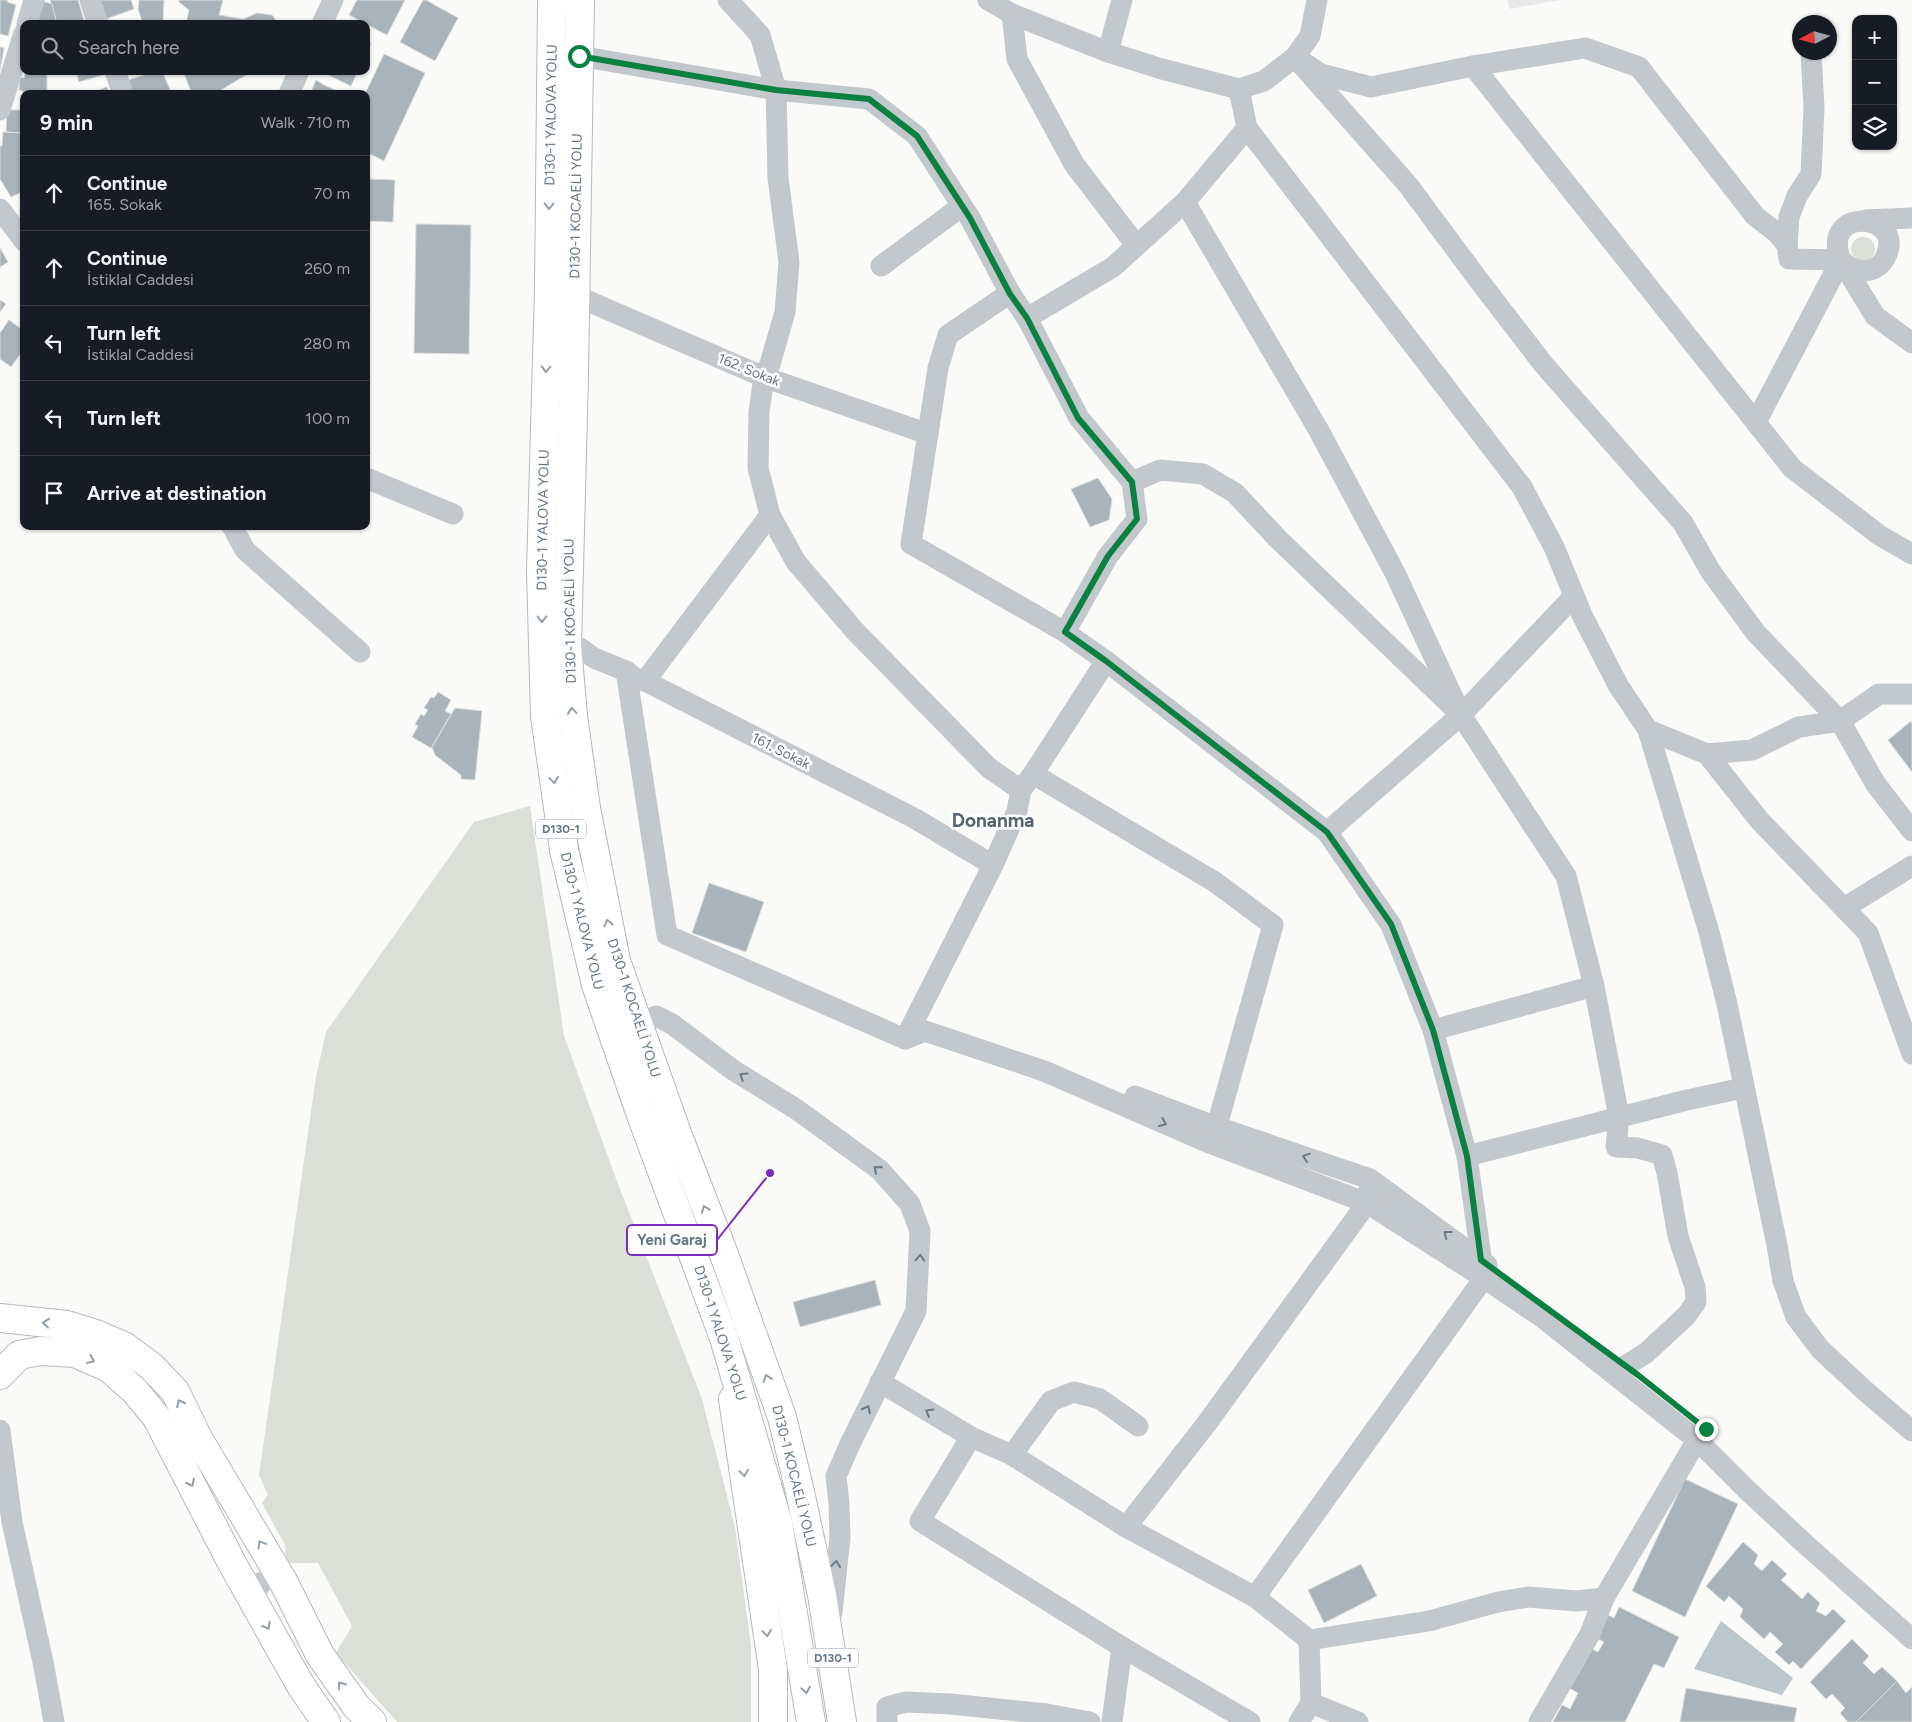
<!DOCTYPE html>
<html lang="en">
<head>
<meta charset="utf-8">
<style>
  body { margin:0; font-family:Figtree,sans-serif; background:#20242c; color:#f1f3f6 }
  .controls { position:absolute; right:15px; top:15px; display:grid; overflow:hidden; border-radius:10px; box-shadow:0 1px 4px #0004 }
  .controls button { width:45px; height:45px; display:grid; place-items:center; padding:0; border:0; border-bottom:1px solid #363941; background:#171b24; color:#f1f3f6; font:25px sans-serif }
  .compass { position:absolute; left:1792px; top:15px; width:45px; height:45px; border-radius:50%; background:#171b24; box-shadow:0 1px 4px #0004; rotate:264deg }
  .stop { position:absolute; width:15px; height:15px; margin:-11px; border:4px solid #0b8043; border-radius:50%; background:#fff }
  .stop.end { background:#0b8043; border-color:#fff; box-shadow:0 1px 5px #0008 }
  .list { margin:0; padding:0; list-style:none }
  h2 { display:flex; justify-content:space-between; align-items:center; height:65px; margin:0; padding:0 20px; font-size:21px }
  h2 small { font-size:16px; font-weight:400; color:#9ea1a6 }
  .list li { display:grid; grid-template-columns:32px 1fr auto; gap:15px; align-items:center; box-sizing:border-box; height:75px; padding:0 20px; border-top:1px solid #363941 }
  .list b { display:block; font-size:19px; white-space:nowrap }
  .list p { margin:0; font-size:16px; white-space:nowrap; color:#9ea1a6 }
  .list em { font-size:16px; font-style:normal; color:#9ea1a6 }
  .icon { flex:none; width:28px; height:28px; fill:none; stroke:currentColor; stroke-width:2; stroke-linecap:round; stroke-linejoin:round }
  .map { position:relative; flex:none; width:1912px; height:1722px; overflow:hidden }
  .search { position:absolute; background:#171b24; box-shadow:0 1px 4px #0004; left:20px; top:20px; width:350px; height:55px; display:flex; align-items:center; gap:12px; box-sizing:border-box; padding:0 18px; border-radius:10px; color:#9ea1a6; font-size:19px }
  .panel { position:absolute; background:#171b24; box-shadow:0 1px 4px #0004; left:20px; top:90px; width:350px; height:440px; border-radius:10px }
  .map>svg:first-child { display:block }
  .built { fill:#e8e9e9 }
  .green { fill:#dadfd7 }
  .water { fill:#bbc7cb }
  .building { fill:#aab3b9; stroke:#dcdcda }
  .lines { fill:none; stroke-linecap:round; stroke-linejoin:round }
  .major-casing { stroke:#b5babe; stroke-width:30 }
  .highway-casing { stroke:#b4b9bd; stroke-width:30 }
  .minor { stroke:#c3c8cc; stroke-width:21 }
  .major { stroke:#fff; stroke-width:28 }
  .highway { stroke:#fff; stroke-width:28 }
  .oneway { stroke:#939fa8 }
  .oneway2 { stroke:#6a7a87 }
  .route { stroke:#0b8043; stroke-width:6 }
  .labels { text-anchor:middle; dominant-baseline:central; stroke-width:5; stroke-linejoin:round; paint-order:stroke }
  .shield { fill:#fff; stroke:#939fa8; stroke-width:1 }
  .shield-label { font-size:12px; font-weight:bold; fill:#657683 }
  .street-label { font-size:14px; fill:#657683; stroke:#fff }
  .district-label { font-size:19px; font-weight:bold; fill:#57646e; stroke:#fff }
  .leader { fill:none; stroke:#7b2cbf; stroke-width:2 }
  .callout-dot { fill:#7b2cbf; stroke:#fff; stroke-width:2 }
  .callout { fill:#fff; stroke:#7b2cbf; stroke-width:2 }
  .callout-label { font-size:15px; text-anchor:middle; font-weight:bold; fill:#657683 }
</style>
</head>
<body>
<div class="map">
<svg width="1912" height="1722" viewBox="0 0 1912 1722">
  <rect width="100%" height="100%" fill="#fafaf8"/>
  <!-- built -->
  <polygon class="built" points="1507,0 1560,0 1510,9"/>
  <!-- green -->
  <g class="green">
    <circle cx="1863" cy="249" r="12"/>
    <polygon points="530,806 564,1036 618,1184 702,1399 735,1527 751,1647 751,1722 397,1722 336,1653 352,1626 318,1563 286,1563 285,1545 262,1503 268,1495 259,1475 316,1077 326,1032 474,822"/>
  </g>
  <!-- water -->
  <polygon class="water" points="1721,1621 1793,1678 1782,1695 1694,1669"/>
  <!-- building -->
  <g class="building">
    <polygon points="0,0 8,0 7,2 16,5 8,36 0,34"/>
    <polygon points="50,0 78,0 85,24 57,24"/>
    <polygon points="97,0 131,0 134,9 106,19"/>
    <polygon points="139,0 164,0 163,22 142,21 138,9"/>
    <polygon points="179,0 223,0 219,15 243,19 257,13 272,15 279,24 186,24 189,10 179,2"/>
    <polygon points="357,0 405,0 387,35 349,15"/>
    <polygon points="423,0 426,0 458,18 435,61 400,42"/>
    <polygon points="42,1 52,4 57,24 36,24"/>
    <polygon points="366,41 371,43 366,54"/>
    <polygon points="0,47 4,48 0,70"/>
    <polygon points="384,54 425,73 384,161 366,152 365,94"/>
    <polygon points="25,71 39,71 38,73 47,74 47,94 24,94 23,100 23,91 19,90 20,77 24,78"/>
    <polygon points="76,71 102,71 103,75 79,82"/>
    <polygon points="157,71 162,71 172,94 130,94 125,81"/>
    <polygon points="183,71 253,71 214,94 192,94"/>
    <polygon points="320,71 358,71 351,86"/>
    <polygon points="316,80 324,85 344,94 310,94"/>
    <polygon points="107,87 110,94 87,94"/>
    <polygon points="7,110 24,110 24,133 6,132"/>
    <polygon points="3,132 24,133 24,191 11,197 0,179 0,146 2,146"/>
    <polygon points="366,179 395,180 393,222 366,221"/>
    <polygon points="416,224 471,225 469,354 414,353"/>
    <polygon points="0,248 8,262 0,267"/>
    <polygon points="0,300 6,304 0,312"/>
    <polygon points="9,320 24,331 24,349 11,367 0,359 0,333"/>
    <polygon points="1098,478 1112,499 1109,520 1090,527 1071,489"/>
    <polygon points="438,692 451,700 445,711 451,714 431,748 412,737 418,726 415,724 421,714 424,716 428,710 424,708 431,697 434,698"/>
    <polygon points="455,708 482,711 475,780 461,779 461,775 435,755 432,747"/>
    <polygon points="1910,722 1912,722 1912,772 1888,740"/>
    <polygon points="709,883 764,902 746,952 692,933"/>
    <polygon points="875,1280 881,1305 800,1327 793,1302"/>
    <polygon points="1685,1479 1738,1504 1685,1617 1632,1591"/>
    <polygon points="1743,1542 1758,1555 1754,1564 1762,1571 1772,1560 1787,1574 1781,1580 1802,1599 1808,1592 1820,1603 1816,1611 1826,1616 1833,1609 1846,1621 1801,1669 1793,1661 1789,1665 1775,1652 1783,1644 1770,1632 1764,1639 1740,1617 1743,1609 1729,1596 1724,1602 1706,1586"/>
    <polygon points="1361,1564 1377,1596 1324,1623 1308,1590"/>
    <polygon points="1619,1607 1679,1637 1664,1668 1654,1664 1625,1722 1553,1722 1562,1705 1570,1709 1578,1693 1569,1688 1590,1648 1598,1652 1604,1642 1597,1638 1608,1615 1614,1618"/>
    <polygon points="1852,1639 1869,1656 1863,1663 1874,1674 1882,1667 1897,1681 1856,1722 1848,1722 1840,1713 1845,1708 1832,1694 1826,1699 1810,1682"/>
    <polygon points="1897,1681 1906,1693 1912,1687 1912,1722 1856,1722"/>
    <polygon points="1686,1688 1797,1708 1794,1722 1680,1722"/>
  </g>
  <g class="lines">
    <defs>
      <g id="major">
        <polyline points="0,1318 67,1325 96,1334 124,1346 151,1366 175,1391 199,1440 283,1581 320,1655 356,1706 372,1722"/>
        <polyline points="0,1375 19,1355 41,1351 75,1353 109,1368 135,1391 157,1418 233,1565 301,1686 326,1722"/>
        <polyline points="733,1399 773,1669 773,1722"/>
      </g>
      <g id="highway">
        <polyline points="552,0 549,288 541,571 545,716 564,850 596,985 641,1115 724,1338 778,1523 811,1722"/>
        <polyline points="580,0 574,375 567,646 573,716 586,808 616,961 678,1136 722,1249 782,1417 800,1492 822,1595 842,1722"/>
      </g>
    </defs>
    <!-- major casing -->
    <use href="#major" class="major-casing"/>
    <!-- highway casing -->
    <use href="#highway" class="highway-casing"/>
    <!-- minor -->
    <g class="minor">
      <polyline points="90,0 98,24"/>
      <polyline points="728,0 760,35 776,90 778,178 789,262 785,312 770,364 764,377 759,412 758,468 770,515 796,562 855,631 989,768 1021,790 1017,811 993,865 905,1039"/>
      <polyline points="988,0 1012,14 1108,52 1162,69 1239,89 1264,81 1295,57 1310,36 1317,0"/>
      <polyline points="1012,14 1017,59 1074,164 1136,245"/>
      <polyline points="27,24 34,0"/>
      <polyline points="322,24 333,0"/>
      <polyline points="1108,52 1122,0"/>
      <polyline points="1811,52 1814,108 1811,174 1797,196 1789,217 1787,245 1777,233 1755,216 1639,67 1585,48 1473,66 1371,87 1321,74 1295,57 1408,185 1477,278 1544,365 1683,523 1711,572 1756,633 1840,721 1875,783 1912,831"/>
      <polyline points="579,56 776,90 869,99 917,136 970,218 1010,293 1027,318 1079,418 1132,482 1137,519 1108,556 1065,632 1106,661 1327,832 1391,925 1433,1030 1467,1156 1484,1278 1255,1597"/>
      <polyline points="1473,66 1792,468 1879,535 1912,554"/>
      <polyline points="115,71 123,94"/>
      <polyline points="1239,89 1247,128 1522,487 1554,547 1582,615 1618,685 1648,730 1709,932 1727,1004 1777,1245 1783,1281 1796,1317 1820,1349 1864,1390 1912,1431"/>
      <polyline points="289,94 299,71"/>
      <polyline points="0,110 24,33"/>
      <polyline points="1185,202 1318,429 1395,573 1461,715 1566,876 1594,986 1619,1117 1616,1147 1638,1148 1662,1155 1667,1173 1678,1236 1695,1287 1696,1302 1686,1316 1646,1353 1614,1373"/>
      <polyline points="0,209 24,241"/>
      <polyline points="1865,220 1912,218"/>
      <path d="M 1841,260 C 1854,274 1877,276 1886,256 C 1906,212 1819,206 1841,260 L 1875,316 L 1912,343"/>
      <polyline points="881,266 962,206"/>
      <polyline points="1010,293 948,335 938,368 911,544 1065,632"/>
      <polyline points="574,295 764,377 928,434"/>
      <polyline points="1027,318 1113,267 1185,202 1247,128"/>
      <polyline points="1756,422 1841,260 1789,259 1787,245"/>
      <polyline points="366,478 453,514"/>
      <polyline points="1132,482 1160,470 1203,474 1235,493 1278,539 1461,715 1327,832"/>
      <polyline points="232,526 245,550 360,652"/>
      <polyline points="567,646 580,648 594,658 626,671 636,679 645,681 914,818 993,865"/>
      <polyline points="626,671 667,935 905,1039 925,1031 1044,1071 1212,1144 1367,1203 1484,1278 1543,1318 1697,1440 1746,1489 1804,1543 1912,1639"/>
      <polyline points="645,681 770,515"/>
      <polyline points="1461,715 1574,596"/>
      <polyline points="1648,730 1707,754 1752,750 1799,727 1840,721 1879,694 1912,694"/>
      <polyline points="1707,754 1760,821 1868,933 1912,1054"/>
      <polyline points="1033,774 1106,661"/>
      <polyline points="1021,790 1033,774 1215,882 1273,925 1213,1140"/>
      <polyline points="1844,908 1912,866"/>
      <polyline points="656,1016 672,1024 733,1070 796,1109 880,1170 910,1204 920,1231 916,1311 850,1444 836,1476 839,1504 840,1537 832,1613"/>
      <polyline points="1433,1030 1594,986"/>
      <polyline points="1135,1096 1217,1127 1370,1179 1487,1265"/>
      <polyline points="1467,1156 1687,1100 1743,1088"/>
      <polyline points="880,1382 971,1437 1012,1455 1126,1527 1255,1597 1309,1640 1311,1703 1358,1722"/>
      <polyline points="0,1430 12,1522 43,1662 54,1722"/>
      <polyline points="971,1437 920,1521 1122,1647 1112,1722"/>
      <polyline points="1012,1455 1051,1401 1074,1392 1100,1399 1138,1426"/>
      <polyline points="1126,1527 1207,1423 1367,1203 1369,1190"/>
      <polyline points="253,1601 260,1583 273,1577 283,1581"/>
      <polyline points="1309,1640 1429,1621 1498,1602 1528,1597 1577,1601 1604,1598"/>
      <polyline points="1122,1647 1250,1722"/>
      <polyline points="887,1722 887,1707 906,1702 950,1704 1047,1714 1090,1722"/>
      <polyline points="1299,1722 1311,1703"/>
      <polyline points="1539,1722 1590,1634 1604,1598 1697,1440 1706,1430"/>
    </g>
    <!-- major -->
    <use href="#major" class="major"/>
    <!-- highway -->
    <use href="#highway" class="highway"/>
  </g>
  <!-- one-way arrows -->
  <defs><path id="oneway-chevron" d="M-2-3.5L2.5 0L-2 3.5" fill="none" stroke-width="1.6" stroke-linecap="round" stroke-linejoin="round" transform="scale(1.25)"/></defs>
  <g class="oneway">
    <use href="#oneway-chevron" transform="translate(549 206) rotate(91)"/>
    <use href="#oneway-chevron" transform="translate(546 369) rotate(92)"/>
    <use href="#oneway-chevron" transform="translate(542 619) rotate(89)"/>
    <use href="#oneway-chevron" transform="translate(572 711) rotate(-95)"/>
    <use href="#oneway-chevron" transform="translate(554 780) rotate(82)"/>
    <use href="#oneway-chevron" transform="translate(608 923) rotate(-102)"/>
    <use href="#oneway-chevron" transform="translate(705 1209) rotate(-111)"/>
    <use href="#oneway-chevron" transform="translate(46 1323) rotate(-174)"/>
    <use href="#oneway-chevron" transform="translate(91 1360) rotate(24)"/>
    <use href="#oneway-chevron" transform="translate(767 1378) rotate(-109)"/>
    <use href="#oneway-chevron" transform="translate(180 1403) rotate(-117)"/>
    <use href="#oneway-chevron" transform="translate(744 1473) rotate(82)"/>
    <use href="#oneway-chevron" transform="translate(191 1483) rotate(63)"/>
    <use href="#oneway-chevron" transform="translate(261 1544) rotate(-121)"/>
    <use href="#oneway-chevron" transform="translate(267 1626) rotate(61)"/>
    <use href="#oneway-chevron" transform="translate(767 1633) rotate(82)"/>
    <use href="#oneway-chevron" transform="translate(341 1685) rotate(-125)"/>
    <use href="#oneway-chevron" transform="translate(806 1690) rotate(81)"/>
  </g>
  <g class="oneway2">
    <use href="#oneway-chevron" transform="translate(743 1076) rotate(-148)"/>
    <use href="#oneway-chevron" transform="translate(1163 1123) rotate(24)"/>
    <use href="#oneway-chevron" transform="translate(1306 1157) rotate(-161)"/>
    <use href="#oneway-chevron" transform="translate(877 1169) rotate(-139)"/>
    <use href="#oneway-chevron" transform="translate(1447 1234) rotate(-142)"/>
    <use href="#oneway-chevron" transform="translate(920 1258) rotate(-88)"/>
    <use href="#oneway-chevron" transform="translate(867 1409) rotate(-63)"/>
    <use href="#oneway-chevron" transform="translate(929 1412) rotate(-149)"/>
    <use href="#oneway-chevron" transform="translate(836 1564) rotate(-83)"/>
  </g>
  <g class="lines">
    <!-- route -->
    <polyline class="route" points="579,56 776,90 869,99 917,136 970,218 1010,294 1027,318 1078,418 1132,482 1137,519 1108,556 1065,632 1106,661 1327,832 1391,924 1433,1030 1467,1156 1481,1260 1638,1375 1706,1429"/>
  </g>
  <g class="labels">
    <!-- shield labels -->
    <g class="shield">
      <rect x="536" y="819.5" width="50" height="19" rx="4"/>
      <rect x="808" y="1648.5" width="50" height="19" rx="4"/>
    </g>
    <g class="shield-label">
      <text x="561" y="829">D130-1</text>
      <text x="833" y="1658">D130-1</text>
    </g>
    <!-- street labels -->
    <g class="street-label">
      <text transform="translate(551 115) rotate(-89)">D130-1 YALOVA YOLU</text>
      <text transform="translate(576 206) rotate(-89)">D130-1 KOCAELİ YOLU</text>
      <text transform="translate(749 370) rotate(22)">162. Sokak</text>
      <text transform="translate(543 520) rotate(-89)">D130-1 YALOVA YOLU</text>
      <text transform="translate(570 611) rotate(-91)">D130-1 KOCAELİ YOLU</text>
      <text transform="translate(781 751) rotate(27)">161. Sokak</text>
      <text transform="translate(582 921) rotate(76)">D130-1 YALOVA YOLU</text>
      <text transform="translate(634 1008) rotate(72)">D130-1 KOCAELİ YOLU</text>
      <text transform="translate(720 1333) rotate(72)">D130-1 YALOVA YOLU</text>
      <text transform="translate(794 1476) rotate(76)">D130-1 KOCAELİ YOLU</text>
    </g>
    <!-- district labels -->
    <g class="district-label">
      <text x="993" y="820">Donanma</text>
    </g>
  </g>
  <!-- callouts -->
  <path class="leader" d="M770 1173L717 1240"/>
  <circle class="callout-dot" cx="770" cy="1173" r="5"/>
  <rect class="callout" x="627" y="1225" width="90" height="30" rx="5"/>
  <g class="callout-label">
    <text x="672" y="1245">Yeni Garaj</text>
  </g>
</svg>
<div class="controls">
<button>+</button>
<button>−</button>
<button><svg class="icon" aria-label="layers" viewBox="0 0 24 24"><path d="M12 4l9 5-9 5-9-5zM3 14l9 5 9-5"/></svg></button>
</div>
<svg class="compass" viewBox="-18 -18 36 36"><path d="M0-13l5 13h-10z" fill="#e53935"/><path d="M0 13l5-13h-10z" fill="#9ea1a6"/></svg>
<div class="stop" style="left:579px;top:56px"></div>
<div class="stop end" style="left:1706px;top:1429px"></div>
<div class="search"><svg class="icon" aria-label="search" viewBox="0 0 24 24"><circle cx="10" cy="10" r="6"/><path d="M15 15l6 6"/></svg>Search here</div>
<section class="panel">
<h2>9 min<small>Walk · 710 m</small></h2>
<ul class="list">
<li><svg class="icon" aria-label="ahead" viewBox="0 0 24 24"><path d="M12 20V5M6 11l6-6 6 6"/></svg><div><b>Continue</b><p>165. Sokak</p></div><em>70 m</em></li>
<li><svg class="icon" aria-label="ahead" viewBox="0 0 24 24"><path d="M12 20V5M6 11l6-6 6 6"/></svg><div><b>Continue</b><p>İstiklal Caddesi</p></div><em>260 m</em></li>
<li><svg class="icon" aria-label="left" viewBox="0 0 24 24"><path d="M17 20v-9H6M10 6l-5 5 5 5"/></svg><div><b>Turn left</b><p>İstiklal Caddesi</p></div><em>280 m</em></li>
<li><svg class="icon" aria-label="left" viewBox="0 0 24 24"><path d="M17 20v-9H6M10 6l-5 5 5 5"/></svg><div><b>Turn left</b></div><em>100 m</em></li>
<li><svg class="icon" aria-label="arrive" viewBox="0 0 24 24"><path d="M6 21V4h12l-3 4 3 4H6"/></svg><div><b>Arrive at destination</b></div></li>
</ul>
</section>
</div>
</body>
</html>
